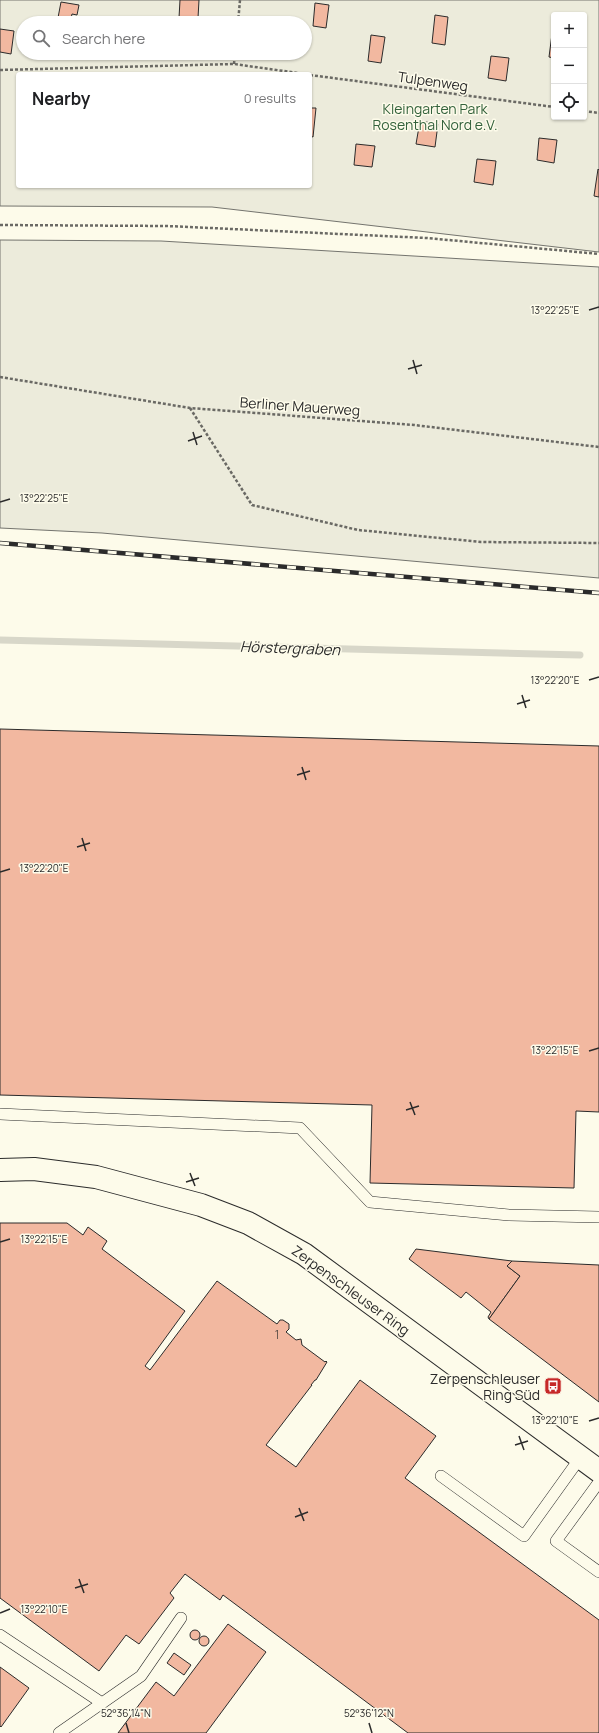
<!DOCTYPE html>
<html lang="en">
<head>
<meta charset="utf-8">
<style>
  body { margin:0; font-family:Manrope,sans-serif; background:#f2f2f2; color:#202124 }
  .controls { position:absolute; right:12px; top:12px; display:grid; overflow:hidden; border-radius:4px; box-shadow:0 1px 3px #0004 }
  .controls button { width:36px; height:36px; display:grid; place-items:center; padding:0; border:0; border-bottom:1px solid #e0e0e0; background:#fff; color:#202124; font:20px sans-serif }
  .list { margin:0; padding:0; list-style:none }
  h2 { display:flex; justify-content:space-between; align-items:center; height:52px; margin:0; padding:0 16px; font-size:17px }
  h2 small { font-size:13px; font-weight:400; color:#757577 }
  .icon { flex:none; width:22px; height:22px; fill:none; stroke:currentColor; stroke-width:2; stroke-linecap:round; stroke-linejoin:round }
  .map { position:relative; flex:none; width:599px; height:1733px; overflow:hidden }
  .search { position:absolute; background:#fff; box-shadow:0 1px 3px #0004; left:16px; top:16px; width:296px; height:44px; display:flex; align-items:center; gap:10px; box-sizing:border-box; padding:0 14px; border-radius:22px; color:#757577; font-size:15px }
  .panel { position:absolute; background:#fff; box-shadow:0 1px 3px #0004; left:16px; top:72px; width:296px; height:116px; border-radius:4px }
  .map>svg:first-child { display:block }
  .green { fill:#ecebdb; stroke:#74746e; fill-rule:evenodd }
  .lines { fill:none; stroke-linecap:round; stroke-linejoin:round }
  .stream { stroke:#d8d7c9; stroke-width:7 }
  .building { fill:#f2b8a0; stroke:#2b2b2b }
  .service-casing { stroke:#2b2b2b; stroke-width:12 }
  .minor-casing { stroke:#2b2b2b; stroke-width:24 }
  .path { stroke:#6a6964; stroke-width:2.5; stroke-dasharray:3 2; stroke-linecap:butt }
  .service { stroke:#fdfbea; stroke-width:11 }
  .minor { stroke:#fdfbea; stroke-width:22 }
  .rail-casing { stroke:#2b2b2b; stroke-width:4.5 }
  .rail { stroke:#fdfbea; stroke-width:3; stroke-dasharray:9; stroke-linecap:butt }
  .ticks { fill:none; stroke:#2b2b2b; stroke-width:1.5 }
  .labels { text-anchor:middle; dominant-baseline:central; stroke-width:3; stroke-linejoin:round; paint-order:stroke }
  .number-label { font-size:12px; fill:#5d4e48 }
  .street-label { font-size:14px; fill:#2b2b2b; stroke:#fdfbea }
  .park-label { font-size:14px; fill:#34623c; stroke:#fdfbea }
  .poi-label { font-size:14px; fill:#2b2b2b; stroke:#fdfbea; text-anchor:end }
  .water-label { font-size:15px; font-style:italic; fill:#2b2b2b; stroke:#fdfbea }
  .ticks-label { font-size:10px; text-anchor:middle; fill:#2b2b2b; stroke:#fdfbea; stroke-width:3; stroke-linejoin:round; paint-order:stroke }
</style>
</head>
<body>
<div class="map">
<svg width="599" height="1733" viewBox="0 0 599 1733">
  <rect width="100%" height="100%" fill="#fdfbea"/>
  <!-- green -->
  <g class="green">
    <path d="M 0,0 L 599,0 L 599,252 L 212,207 L 0,206 ZM 554,15 L 584,15 L 584,117 L 554,117 ZM 23,23 L 305,23 L 305,53 L 23,53 ZM 18,74 L 310,74 L 310,186 L 18,186 Z"/>
    <polygon points="0,240 161,241 599,267 599,578 102,533 0,528"/>
  </g>
  <g class="lines">
    <!-- stream -->
    <polyline class="stream" points="0,640 580,655"/>
  </g>
  <!-- building -->
  <g class="building">
    <polygon points="180,0 199,0 198,18 179,18"/>
    <polygon points="61,2 79,5 77,15 72,14 70,23 57,23"/>
    <polygon points="315,3 329,5 326,28 313,26"/>
    <polygon points="435,15 448,17 445,45 432,43"/>
    <polygon points="0,29 14,31 11,54 0,52"/>
    <polygon points="552,34 554,35 554,58 549,57"/>
    <polygon points="371,35 385,37 381,63 368,61"/>
    <polygon points="491,56 509,58 506,81 488,78"/>
    <polygon points="310,108 316,108 313,137 310,136"/>
    <polygon points="420,121 438,124 435,147 416,144"/>
    <polygon points="539,138 557,140 554,163 537,160"/>
    <polygon points="356,144 375,146 372,167 354,165"/>
    <polygon points="477,159 496,161 493,185 474,182"/>
    <polygon points="598,169 599,170 599,197 594,196"/>
    <polygon points="0,729 599,746 599,1112 576,1111 574,1188 370,1183 372,1105 0,1095"/>
    <polygon points="0,1223 67,1223 83,1235 88,1227 107,1241 102,1249 185,1311 145,1366 150,1370 217,1281 277,1324 280,1320 283,1320 289,1324 289,1329 286,1332 296,1340 301,1339 302,1345 325,1362 326,1361 327,1362 316,1380 315,1380 311,1385 312,1385 266,1445 296,1467 360,1380 436,1436 405,1478 599,1620 599,1733 408,1733 223,1595 220,1600 185,1574 170,1593 174,1598 139,1644 126,1635 99,1671 0,1598"/>
    <polygon points="416,1249 512,1261 507,1266 520,1276 489,1319 488,1317 491,1312 466,1292 461,1298 409,1259"/>
    <polygon points="512,1261 599,1265 599,1402 489,1319 520,1276 507,1266"/>
    <polygon points="228,1624 266,1652 206,1733 118,1733 156,1682 174,1696"/>
    <circle cx="195" cy="1635" r="5"/>
    <circle cx="204" cy="1641" r="5"/>
    <polygon points="174,1653 191,1665 184,1675 167,1663"/>
    <polygon points="0,1667 29,1688 1,1727 0,1726"/>
  </g>
  <g class="lines">
    <defs>
      <g id="service">
        <polyline points="0,1114 300,1128 370,1202 509,1215 599,1217"/>
        <polyline points="441,1476 524,1536 580,1458"/>
        <polyline points="599,1482 556,1541 599,1572"/>
        <polyline points="0,1635 102,1703"/>
        <polyline points="59,1733 141,1676 181,1618"/>
      </g>
      <polyline id="minor" points="0,1170 34,1169 96,1177 201,1205 248,1223 304,1254 599,1471"/>
    </defs>
    <!-- service casing -->
    <use href="#service" class="service-casing"/>
    <!-- minor casing -->
    <use href="#minor" class="minor-casing"/>
    <!-- path -->
    <g class="path">
      <polyline points="238,23 240,0"/>
      <polyline points="234,64 235,53"/>
      <polyline points="0,70 234,64 305,74"/>
      <polyline points="310,75 554,107"/>
      <polyline points="584,111 599,113"/>
      <polyline points="0,225 167,226 427,238 599,254"/>
      <polyline points="0,377 190,408 414,425 599,447"/>
      <polyline points="190,408 252,505 358,530 481,542 599,543"/>
    </g>
    <!-- service -->
    <use href="#service" class="service"/>
    <!-- minor -->
    <use href="#minor" class="minor"/>
    <defs>
      <polyline id="rail" points="0,543 599,593"/>
    </defs>
    <!-- rail casing -->
    <use href="#rail" class="rail-casing"/>
    <!-- rail -->
    <use href="#rail" class="rail"/>
  </g>
  <!-- ticks -->
  <path class="ticks" d="M 589,310 L 599,307M 413,360 L 417,374M 408,369 L 422,365M 193,432 L 197,445M 188,441 L 202,436M 0,502 L 10,499M 589,680 L 599,677M 522,695 L 526,708M 517,704 L 530,700M 302,767 L 306,780M 297,775 L 310,771M 82,838 L 86,851M 77,847 L 90,843M 0,872 L 10,869M 589,1051 L 599,1048M 410,1102 L 415,1115M 406,1110 L 419,1106M 190,1173 L 195,1186M 186,1182 L 199,1178M 0,1242 L 10,1239M 589,1421 L 599,1418M 519,1436 L 524,1450M 515,1445 L 528,1441M 299,1508 L 304,1521M 295,1517 L 308,1512M 79,1579 L 84,1593M 75,1588 L 88,1584M 0,1613 L 10,1609M 126,1723 L 129,1733M 369,1723 L 372,1733"/>
  <!-- icons -->
  <defs>
    <symbol id="bus-square" viewBox="-11 -11 22 22"><rect x="-9" y="-9" width="18" height="18" rx="4" fill="#c62828" stroke="#fdfbea"/><path d="M-5-6H5V4H4V6H2V4H-2V6H-4V4H-5ZM-3.5-4V0h7V-4ZM-3.5 1.2v1.5H-2V1.2ZM2 1.2v1.5H3.5V1.2Z" fill="#fff"/></symbol>
  </defs>
  <g fill-rule="evenodd">
    <use href="#bus-square" x="543" y="1376" width="20" height="20"/>
  </g>
  <g class="labels">
    <!-- number labels -->
    <g class="number-label">
      <text x="277" y="1334">1</text>
    </g>
    <!-- street labels -->
    <g class="street-label">
      <text transform="translate(433 81) rotate(8)">Tulpenweg</text>
      <text transform="translate(300 406) rotate(4)">Berliner Mauerweg</text>
      <text transform="translate(351 1290) rotate(36)">Zerpenschleuser Ring</text>
    </g>
    <!-- park labels -->
    <g class="park-label">
      <text x="435" y="108">Kleingarten Park<tspan x="435" dy="16">Rosenthal Nord e.V.</tspan></text>
    </g>
    <!-- poi labels -->
    <g class="poi-label">
      <text x="540" y="1378">Zerpenschleuser<tspan x="540" dy="16">Ring Süd</tspan></text>
    </g>
    <!-- water labels -->
    <g class="water-label">
      <text transform="translate(290 648) rotate(2)">Hörstergraben</text>
    </g>
  </g>
  <g class="ticks-label">
    <text x="555" y="314">13°22'25"E</text>
    <text x="44" y="502">13°22'25"E</text>
    <text x="555" y="684">13°22'20"E</text>
    <text x="44" y="872">13°22'20"E</text>
    <text x="555" y="1054">13°22'15"E</text>
    <text x="44" y="1243">13°22'15"E</text>
    <text x="555" y="1424">13°22'10"E</text>
    <text x="44" y="1613">13°22'10"E</text>
    <text x="126" y="1717">52°36'14"N</text>
    <text x="369" y="1717">52°36'12"N</text>
  </g>
</svg>
<div class="controls">
<button>+</button>
<button>−</button>
<button><svg class="icon" aria-label="locate" viewBox="0 0 24 24"><circle cx="12" cy="12" r="6"/><path d="M12 2v4M12 18v4M2 12h4M18 12h4"/></svg></button>
</div>
<div class="search"><svg class="icon" aria-label="search" viewBox="0 0 24 24"><circle cx="10" cy="10" r="6"/><path d="M15 15l6 6"/></svg>Search here</div>
<section class="panel">
<h2>Nearby<small>0 results</small></h2>
<ul class="list">
</ul>
</section>
</div>
</body>
</html>
